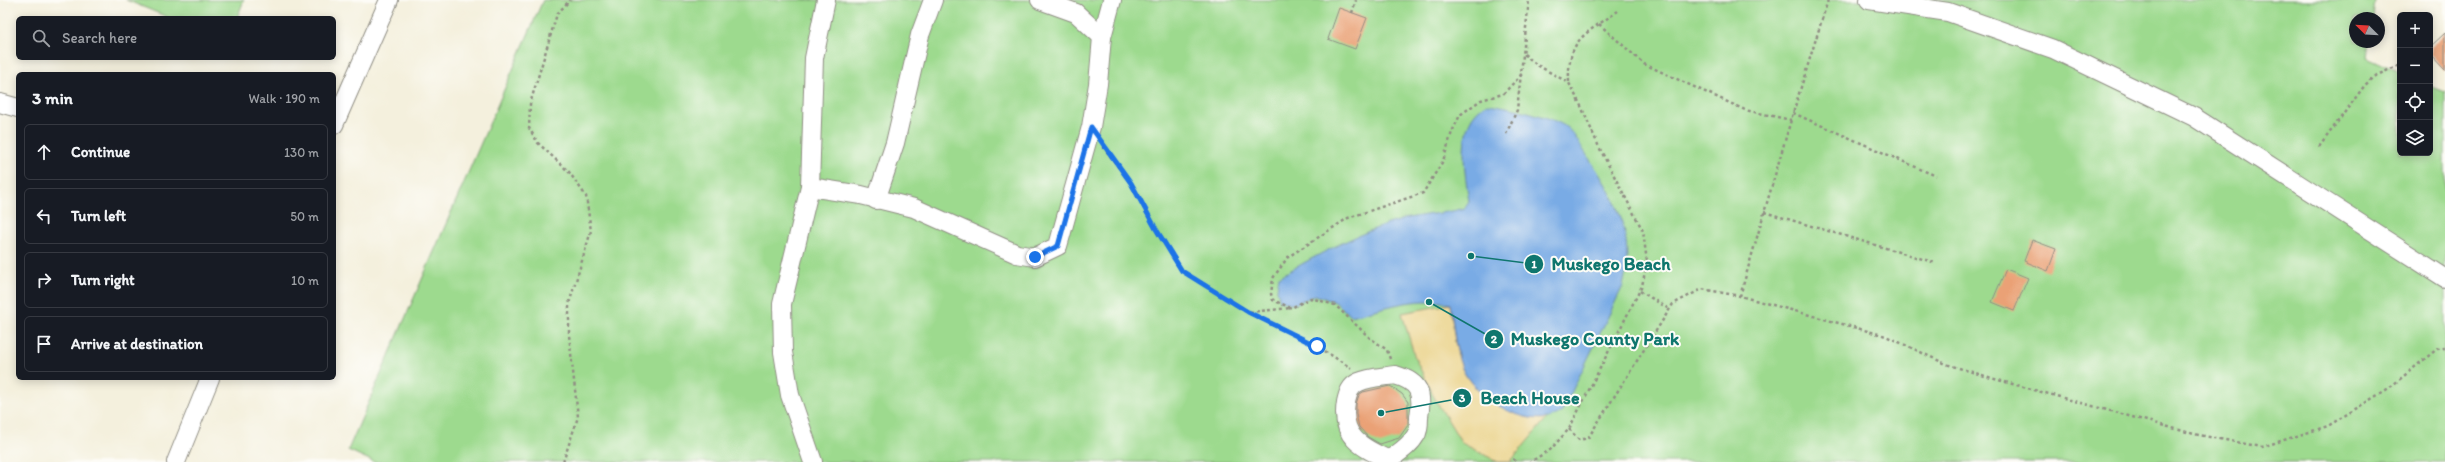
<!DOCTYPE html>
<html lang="en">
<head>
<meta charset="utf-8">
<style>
  body { margin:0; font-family:Itim,sans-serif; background:#20242c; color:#f1f3f6 }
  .controls { position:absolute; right:12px; top:12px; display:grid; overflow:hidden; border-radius:6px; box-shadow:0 2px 10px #0003 }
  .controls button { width:36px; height:36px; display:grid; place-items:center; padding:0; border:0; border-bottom:1px solid #363941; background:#171b24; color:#f1f3f6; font:20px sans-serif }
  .compass { position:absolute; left:2349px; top:12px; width:36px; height:36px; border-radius:50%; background:#171b24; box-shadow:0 2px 10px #0003; rotate:294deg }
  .stop { position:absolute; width:12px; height:12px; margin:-9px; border:3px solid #1a73e8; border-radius:50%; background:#fff }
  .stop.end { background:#1a73e8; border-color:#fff; box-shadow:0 1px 4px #0008 }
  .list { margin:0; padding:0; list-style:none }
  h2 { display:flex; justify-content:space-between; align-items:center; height:52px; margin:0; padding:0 16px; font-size:17px }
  h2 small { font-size:13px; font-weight:400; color:#9ea1a6 }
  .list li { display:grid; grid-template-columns:26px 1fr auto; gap:12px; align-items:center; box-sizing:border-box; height:56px; margin:0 8px 8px; padding:0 8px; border:1px solid #363941; border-radius:6px }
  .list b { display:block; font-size:15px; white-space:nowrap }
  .list em { font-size:13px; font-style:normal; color:#9ea1a6 }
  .icon { flex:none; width:22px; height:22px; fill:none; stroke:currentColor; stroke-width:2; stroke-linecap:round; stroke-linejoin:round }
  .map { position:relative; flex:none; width:2445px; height:462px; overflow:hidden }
  .search { position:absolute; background:#171b24; box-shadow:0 2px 10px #0003; left:16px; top:16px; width:320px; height:44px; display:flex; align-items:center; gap:10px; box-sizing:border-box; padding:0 14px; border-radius:6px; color:#9ea1a6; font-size:15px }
  .panel { position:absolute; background:#171b24; box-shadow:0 2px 10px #0003; left:16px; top:72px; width:320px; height:308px; border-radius:6px }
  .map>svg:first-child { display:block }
  .green { fill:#9dda8e; stroke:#64825c }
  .sand { fill:#eeda9e; stroke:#8c8264 }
  .water { fill:#79abe5; stroke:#526b88 }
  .building { fill:#eaa176 }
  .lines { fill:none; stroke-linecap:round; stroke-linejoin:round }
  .minor-casing { stroke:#908e84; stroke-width:20 }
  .path { stroke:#908e84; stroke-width:2.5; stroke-dasharray:3 3; stroke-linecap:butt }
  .minor { stroke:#fff; stroke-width:18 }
  .route { stroke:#1a73e8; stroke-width:5 }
  .leader { fill:none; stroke:#0f766e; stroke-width:1.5 }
  .callout-dot { fill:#0f766e; stroke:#fdfcf7; stroke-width:1.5 }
  .mark-label { font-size:12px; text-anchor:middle; font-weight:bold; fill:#fff }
  .callout-label { font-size:18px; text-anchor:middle; font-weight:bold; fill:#0f766e; stroke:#fdfcf7; stroke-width:4; stroke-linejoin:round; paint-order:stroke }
</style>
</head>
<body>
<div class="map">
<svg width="2445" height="462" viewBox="0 0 2445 462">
  <rect width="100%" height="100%" fill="#fdfcf7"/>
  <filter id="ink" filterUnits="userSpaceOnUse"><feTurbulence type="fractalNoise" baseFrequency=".025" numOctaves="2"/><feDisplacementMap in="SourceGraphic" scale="8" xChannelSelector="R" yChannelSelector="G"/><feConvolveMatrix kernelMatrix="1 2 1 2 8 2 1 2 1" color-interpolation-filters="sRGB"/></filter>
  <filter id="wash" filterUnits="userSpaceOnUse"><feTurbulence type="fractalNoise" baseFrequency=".012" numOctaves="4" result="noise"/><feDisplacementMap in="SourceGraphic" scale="16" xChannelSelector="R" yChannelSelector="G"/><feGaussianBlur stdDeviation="0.9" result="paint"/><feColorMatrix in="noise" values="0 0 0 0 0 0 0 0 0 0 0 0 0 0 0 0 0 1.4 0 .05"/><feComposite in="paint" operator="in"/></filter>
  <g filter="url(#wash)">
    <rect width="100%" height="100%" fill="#f4f0dd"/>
    <!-- green -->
    <g class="green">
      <polygon points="126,0 244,0 237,18 170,18"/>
      <polygon points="543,0 2375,0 2373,18 2355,18 2355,42 2369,42 2367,58 2400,73 2400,153 2430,153 2430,86 2445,92 2445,462 374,462 348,450"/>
    </g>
    <!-- sand -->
    <polygon class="sand" points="1450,304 1455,342 1462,368 1474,384 1523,416 1547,418 1510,462 1498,462 1462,443 1435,399 1415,358 1402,313"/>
    <!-- water -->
    <path class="water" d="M 1487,104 C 1503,105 1554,117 1566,127 C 1574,133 1580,145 1586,154 C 1615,196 1636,233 1623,286 L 1562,412 C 1558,414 1553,417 1548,418 C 1518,424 1473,395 1462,368 C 1454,348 1454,325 1450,304 C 1415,295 1384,309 1351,316 L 1335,302 L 1315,295 L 1295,304 L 1280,301 L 1277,290 L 1279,277 C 1319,254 1357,233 1401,220 C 1422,214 1444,214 1465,208 L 1469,202 C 1465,171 1454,121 1487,104 Z"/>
    <g id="blocks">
      <!-- building -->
      <g class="building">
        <polygon points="1339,8 1367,18 1355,49 1328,39"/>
        <polygon points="2445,33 2445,70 2430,54 2430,47"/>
        <polygon points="2032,240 2056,249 2048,271 2024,261"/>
        <polygon points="2006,269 2028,278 2014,311 1992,302"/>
        <polygon points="1390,386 1402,394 1408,402 1408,425 1399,438 1380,444 1368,437 1359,427 1356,414 1356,404 1359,395 1363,392"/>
      </g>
    </g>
  </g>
  <g filter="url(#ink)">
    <use href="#blocks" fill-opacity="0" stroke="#908e84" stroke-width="1"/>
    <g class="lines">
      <defs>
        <g id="minor">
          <polyline points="1040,0 1076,13 1102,37"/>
          <polyline points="1869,0 1948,12 2053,49 2194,117 2445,278"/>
          <polyline points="0,103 18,108"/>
          <polyline points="334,125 389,0"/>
          <polyline points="810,187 861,195 914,208 1017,254 1035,257 1058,246 1091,127 1098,84 1102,37 1112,0"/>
          <polyline points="876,200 895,143 920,35 933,0"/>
          <path d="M 1395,375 C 1420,382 1423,393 1419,417 C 1419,422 1419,431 1416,435 C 1410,446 1398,453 1389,460 C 1361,447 1340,437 1346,402 C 1348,393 1350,386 1359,382 C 1370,377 1383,377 1395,375 Z"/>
          <polyline points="176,462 210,378"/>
          <polyline points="813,462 790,395 783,352 782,304 810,187 814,58 826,0"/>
        </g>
      </defs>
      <!-- minor casing -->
      <use href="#minor" class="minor-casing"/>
      <!-- path -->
      <g class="path">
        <polyline points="1828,0 1793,113 1740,296 1886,336 1946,364 1998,380 2194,434 2262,447 2328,426 2389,388 2437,349 2445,348"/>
        <polyline points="1352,13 1356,0"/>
        <polyline points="1599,24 1644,64 1745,110 1791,120"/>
        <polyline points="1524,54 1537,65 1569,83 1581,106 1599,147 1643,231 1647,262 1642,286 1569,429 1550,450 1530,462"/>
        <path d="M 1569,82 C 1567,38 1586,34 1618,11"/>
        <polyline points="1793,113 1936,176"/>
        <polyline points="1506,134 1517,110 1529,0"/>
        <polyline points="1103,146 1131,183 1156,229 1182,271 1248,312 1317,346 1351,368"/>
        <polyline points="2319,147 2365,85 2377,75 2400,65"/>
        <polyline points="1764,212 1936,263"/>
        <polyline points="1640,291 1669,309"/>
        <polyline points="1250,312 1291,308"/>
        <polyline points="1390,359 1387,350 1370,338 1335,305 1311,298 1291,308 1273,300 1271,294 1273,278 1288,257 1348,218 1423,193 1443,161 1452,132 1460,115 1481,100 1503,94 1522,74"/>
        <polyline points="1569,429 1579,440 1588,438 1673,304 1702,289 1740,296"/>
        <polyline points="1513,459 1517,462"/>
        <polyline points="563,462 578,417 569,335 569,304 591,231 586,196 569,172 538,143 529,128 530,104 557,14 570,0"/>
      </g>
      <!-- minor -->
      <use href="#minor" class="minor"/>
    </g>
  </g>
  <g class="lines" filter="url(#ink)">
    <!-- route -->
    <polyline class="route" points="1035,257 1058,246 1091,127 1131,183 1156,229 1182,271 1248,312 1317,346"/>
  </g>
  <!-- callouts -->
  <path class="leader" d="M1471 256L1534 264M1429 302L1494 339M1381 413L1462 398"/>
  <g class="callout-dot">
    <circle cx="1471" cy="256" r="4"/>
    <circle cx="1429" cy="302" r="4"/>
    <circle cx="1381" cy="413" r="4"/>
    <circle cx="1534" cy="264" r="10"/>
    <circle cx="1494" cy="339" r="10"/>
    <circle cx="1462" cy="398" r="10"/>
  </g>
  <g class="mark-label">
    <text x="1534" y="268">1</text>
    <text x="1494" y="343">2</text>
    <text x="1462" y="402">3</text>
  </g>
  <g class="callout-label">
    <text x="1611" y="270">Muskego Beach</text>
    <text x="1595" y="345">Muskego County Park</text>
    <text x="1530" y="404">Beach House</text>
  </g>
</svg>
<div class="controls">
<button>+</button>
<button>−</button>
<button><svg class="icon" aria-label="locate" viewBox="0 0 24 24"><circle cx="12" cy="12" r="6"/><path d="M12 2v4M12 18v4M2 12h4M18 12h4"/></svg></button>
<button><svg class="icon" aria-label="layers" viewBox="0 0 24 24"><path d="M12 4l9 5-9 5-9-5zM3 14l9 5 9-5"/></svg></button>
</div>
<svg class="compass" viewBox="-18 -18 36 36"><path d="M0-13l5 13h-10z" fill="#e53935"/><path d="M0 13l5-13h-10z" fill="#9ea1a6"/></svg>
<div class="stop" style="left:1317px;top:346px"></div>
<div class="stop end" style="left:1035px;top:257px"></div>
<div class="search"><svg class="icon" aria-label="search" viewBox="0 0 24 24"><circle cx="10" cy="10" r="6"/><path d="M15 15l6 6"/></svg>Search here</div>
<section class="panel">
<h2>3 min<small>Walk · 190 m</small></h2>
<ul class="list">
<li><svg class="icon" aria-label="ahead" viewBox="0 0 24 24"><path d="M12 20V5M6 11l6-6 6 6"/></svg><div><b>Continue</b></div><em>130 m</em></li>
<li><svg class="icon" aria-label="left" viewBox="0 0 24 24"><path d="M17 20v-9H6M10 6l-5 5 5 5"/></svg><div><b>Turn left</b></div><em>50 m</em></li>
<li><svg class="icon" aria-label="right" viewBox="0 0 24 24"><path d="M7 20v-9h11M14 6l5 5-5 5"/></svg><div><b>Turn right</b></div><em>10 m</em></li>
<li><svg class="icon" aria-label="arrive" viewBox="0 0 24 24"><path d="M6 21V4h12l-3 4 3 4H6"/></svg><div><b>Arrive at destination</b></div></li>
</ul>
</section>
</div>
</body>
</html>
